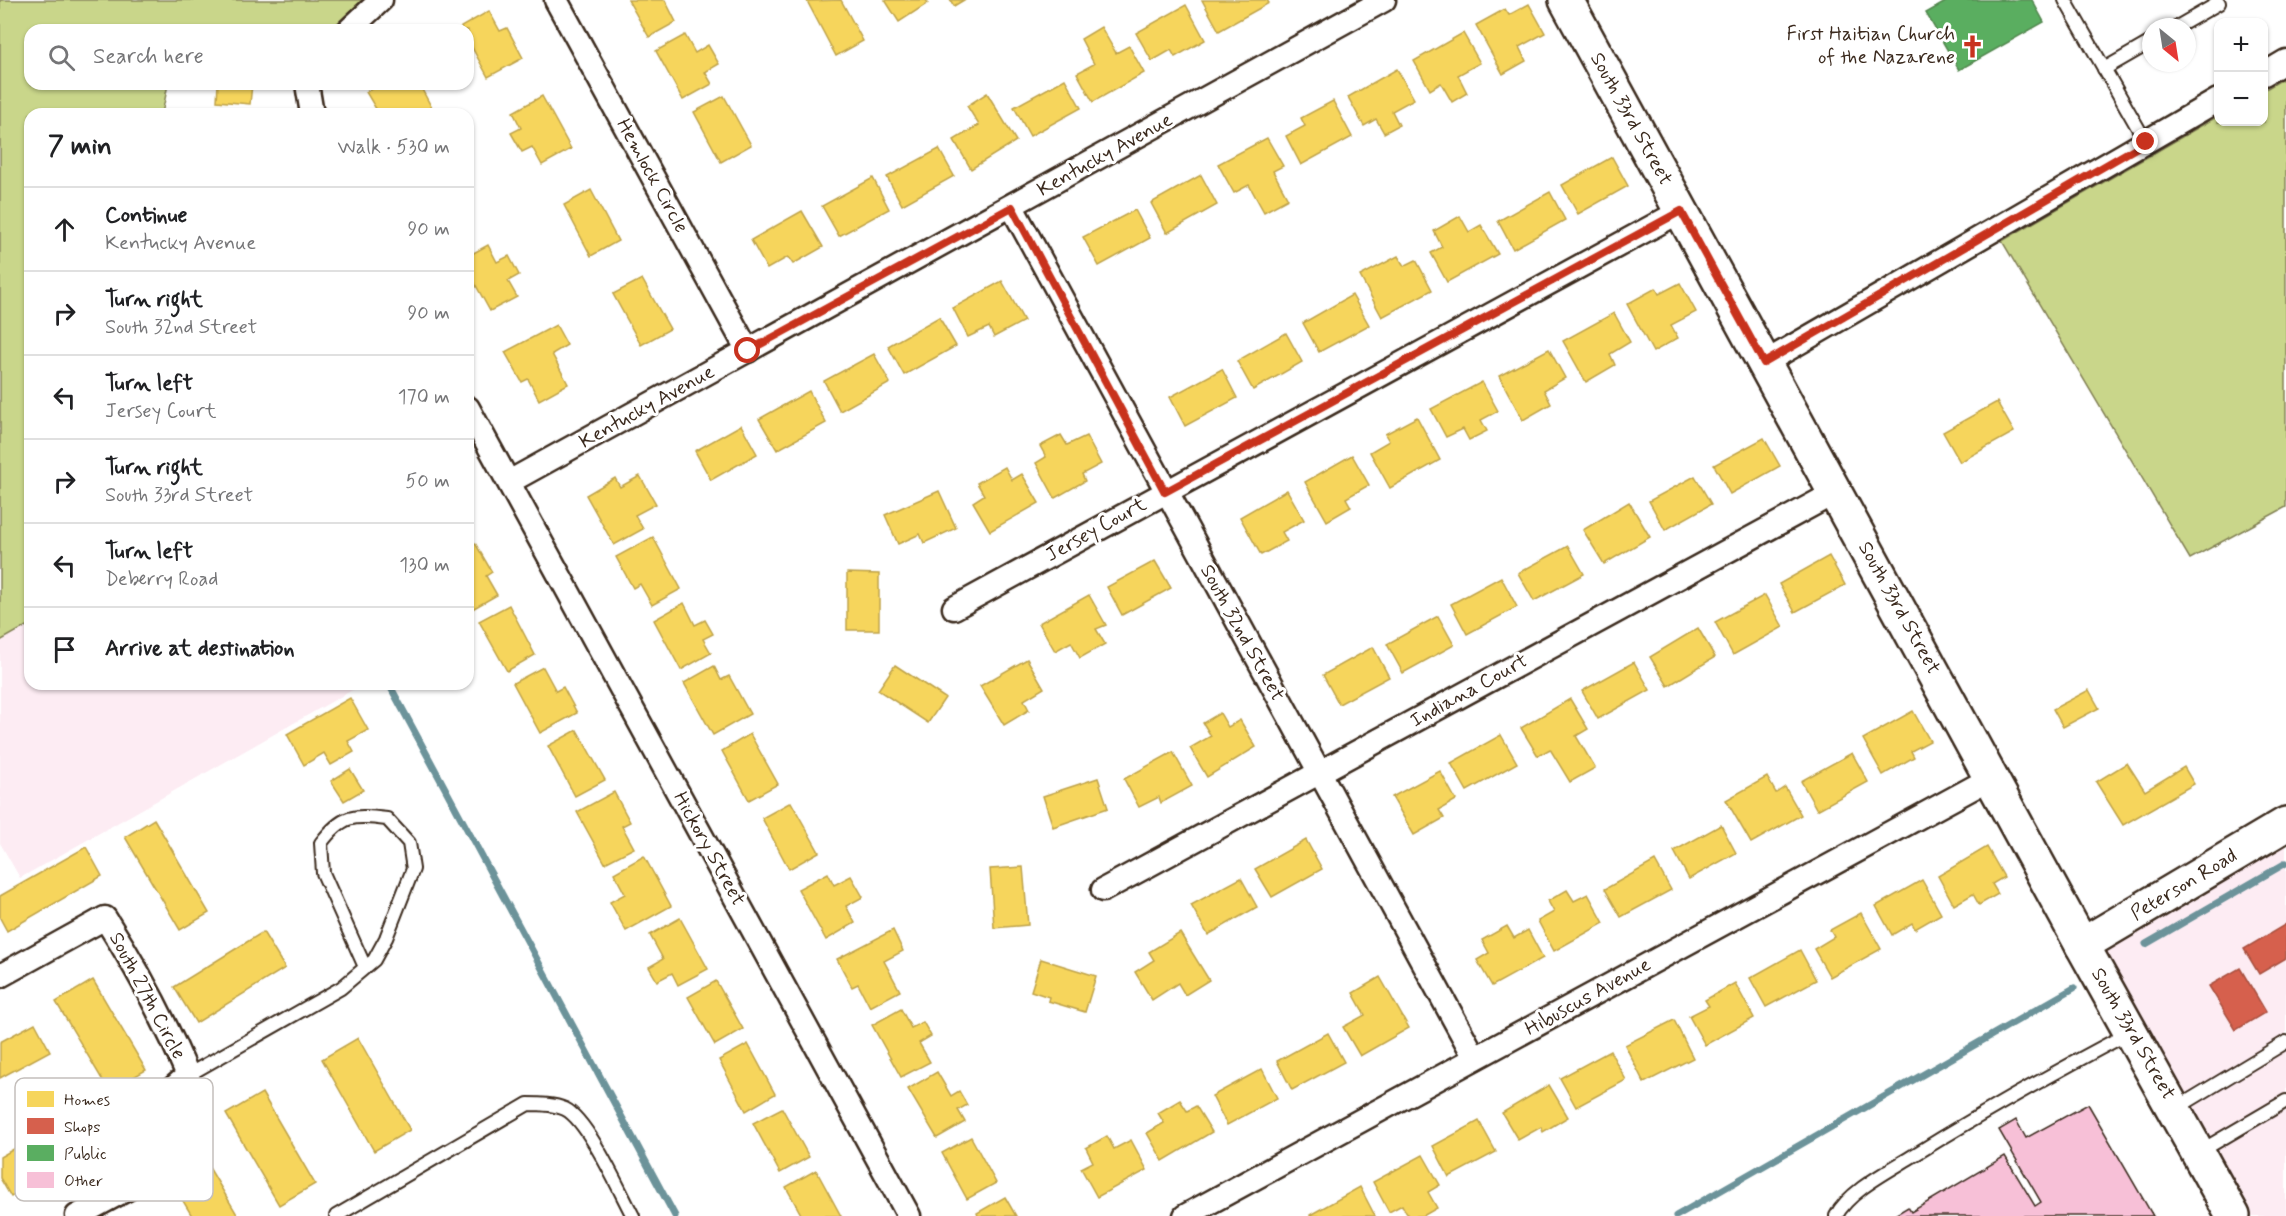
<!DOCTYPE html>
<html lang="en">
<head>
<meta charset="utf-8">
<style>
  body { margin:0; font-family:Mynerve,sans-serif; background:#f6f6f6; color:#202124 }
  .controls { position:absolute; right:18px; top:18px; display:grid; overflow:hidden; border-radius:12px; box-shadow:0 2px 4px #0004 }
  .controls button { width:54px; height:54px; display:grid; place-items:center; padding:0; border:0; border-bottom:2px solid #e0e0e0; background:#fff; color:#202124; font:30px sans-serif }
  .compass { position:absolute; left:2142px; top:18px; width:54px; height:54px; border-radius:50%; background:#fff; box-shadow:0 2px 4px #0004; rotate:150deg }
  .stop { position:absolute; width:18px; height:18px; margin:-14px; border:4px solid #c8321e; border-radius:50%; background:#fff }
  .stop.end { background:#c8321e; border-color:#fff; box-shadow:0 2px 6px #0008 }
  .list { margin:0; padding:0; list-style:none }
  h2 { display:flex; justify-content:space-between; align-items:center; height:78px; margin:0; padding:0 24px; font-size:26px }
  h2 small { font-size:20px; font-weight:400; color:#757577 }
  .list li { display:grid; grid-template-columns:39px 1fr auto; gap:18px; align-items:center; box-sizing:border-box; height:84px; padding:0 24px; border-top:2px solid #e0e0e0 }
  .list b { display:block; font-size:22px; white-space:nowrap }
  .list p { margin:0; font-size:20px; white-space:nowrap; color:#757577 }
  .list em { font-size:20px; font-style:normal; color:#757577 }
  .icon { flex:none; width:33px; height:33px; fill:none; stroke:currentColor; stroke-width:2; stroke-linecap:round; stroke-linejoin:round }
  .map { position:relative; flex:none; width:2286px; height:1216px; overflow:hidden }
  .search { position:absolute; background:#fff; box-shadow:0 2px 4px #0004; left:24px; top:24px; width:450px; height:66px; display:flex; align-items:center; gap:15px; box-sizing:border-box; padding:0 21px; border-radius:18px; color:#757577; font-size:22px }
  .panel { position:absolute; background:#fff; box-shadow:0 2px 4px #0004; left:24px; top:108px; width:450px; height:582px; border-radius:18px }
  .map>svg:first-child { display:block }
  .built { fill:#fdecf3 }
  .green { fill:#c9d68a; stroke:#828054; stroke-width:1.5 }
  .homes { fill:#f6d55c; stroke:#bea249; stroke-width:1.5 }
  .shops { fill:#d6604d; stroke:#a8503f; stroke-width:1.5 }
  .public { fill:#5aae61; stroke:#51864d; stroke-width:1.5 }
  .lines { fill:none; stroke-linecap:round; stroke-linejoin:round }
  .stream { stroke:#6c939a; stroke-width:7 }
  .building { fill:#f7c0d7; stroke:#3b2a1e; stroke-width:1.5 }
  .lane-casing { stroke:#3b2a1e; stroke-width:16 }
  .street-casing { stroke:#3b2a1e; stroke-width:27 }
  .secondary-casing { stroke:#3b2a1e; stroke-width:38 }
  .lane { stroke:#fff; stroke-width:12 }
  .street { stroke:#fff; stroke-width:22 }
  .secondary { stroke:#fff; stroke-width:33 }
  .route { stroke:#c8321e; stroke-width:8 }
  .labels { text-anchor:middle; dominant-baseline:central; stroke-width:6; stroke-linejoin:round; paint-order:stroke }
  .poi-label { font-size:20px; fill:#3b2a1e; stroke:#fff; text-anchor:end }
  .street-label { font-size:20px; fill:#3b2a1e; stroke:#fff }
  .key { fill:#fff; stroke:#c4bfbc; stroke-width:1.5 }
  .key-label { font-size:16px; fill:#3b2a1e }
</style>
</head>
<body>
<div class="map">
<svg width="2286" height="1216" viewBox="0 0 2286 1216">
  <rect width="100%" height="100%" fill="#fff"/>
  <filter id="ink" filterUnits="userSpaceOnUse"><feTurbulence type="fractalNoise" baseFrequency=".0167" numOctaves="2"/><feDisplacementMap in="SourceGraphic" scale="12" xChannelSelector="R" yChannelSelector="G"/><feConvolveMatrix kernelMatrix="1 2 1 2 8 2 1 2 1" color-interpolation-filters="sRGB"/></filter>
  <g filter="url(#ink)">
    <!-- built -->
    <g class="built">
      <polygon points="30,624 30,684 363,684 20,878 0,843 0,641"/>
      <polygon points="2286,840 2286,1216 2247,1216 2099,950"/>
    </g>
    <!-- green -->
    <g class="green">
      <polygon points="0,0 362,0 330,30 30,30 30,84 168,84 162,114 30,114 30,624 0,641"/>
      <polygon points="2286,77 2286,507 2190,559 2002,241 2218,116 2218,122 2264,122 2264,90"/>
    </g>
    <!-- homes -->
    <g class="homes">
      <polygon points="628,0 665,0 676,22 649,37"/>
      <polygon points="841,0 863,41 836,56 807,1"/>
      <polygon points="885,0 926,0 928,3 899,22"/>
      <polygon points="950,0 964,0 954,6"/>
      <polygon points="1202,0 1267,0 1269,3 1219,31"/>
      <polygon points="1529,4 1545,33 1519,47 1526,61 1503,74 1476,25 1505,9 1509,15"/>
      <polygon points="1186,5 1205,40 1175,57 1171,50 1152,61 1136,33"/>
      <polygon points="489,11 500,31 507,28 523,58 488,77 468,40 468,30 462,30 461,27"/>
      <polygon points="1101,27 1116,53 1129,46 1144,73 1093,102 1077,73 1094,64 1081,39"/>
      <polygon points="1463,33 1480,63 1458,75 1467,93 1452,102 1441,83 1430,90 1414,61"/>
      <polygon points="685,35 695,53 708,45 719,64 705,72 712,84 683,100 656,51"/>
      <polygon points="1397,69 1414,99 1392,111 1399,125 1384,133 1376,119 1364,126 1348,97"/>
      <polygon points="1065,79 1081,108 1030,136 1014,107"/>
      <polygon points="218,84 252,84 250,104 217,101"/>
      <polygon points="380,84 398,84 400,88 408,84 419,84 433,110 426,114 379,114 366,92"/>
      <polygon points="987,93 1016,141 971,169 954,140 979,125 967,106"/>
      <polygon points="542,96 571,149 542,165 532,147 522,152 511,133 521,128 513,112"/>
      <polygon points="724,96 751,145 721,162 694,112"/>
      <polygon points="1333,101 1352,137 1301,165 1286,136 1305,126 1301,118"/>
      <polygon points="1267,138 1283,166 1273,171 1288,199 1264,212 1249,185 1234,193 1218,164"/>
      <polygon points="939,149 954,176 902,205 887,177"/>
      <polygon points="1612,157 1628,186 1578,214 1562,185"/>
      <polygon points="1201,175 1217,205 1167,233 1151,203"/>
      <polygon points="873,178 889,209 839,236 822,206"/>
      <polygon points="591,190 618,241 591,256 564,205"/>
      <polygon points="1550,192 1565,220 1513,249 1498,221"/>
      <polygon points="1135,210 1150,238 1099,266 1083,237"/>
      <polygon points="802,211 823,247 793,264 788,257 767,269 751,240"/>
      <polygon points="1460,216 1469,232 1481,225 1498,254 1447,282 1431,253 1442,247 1434,231"/>
      <polygon points="488,245 497,262 509,256 519,275 508,281 517,297 490,311 468,271 468,256"/>
      <polygon points="1398,256 1404,266 1416,260 1432,290 1382,317 1360,276"/>
      <polygon points="642,279 670,329 641,345 613,294"/>
      <polygon points="1002,281 1024,321 994,337 989,327 968,337 953,308"/>
      <polygon points="1680,283 1696,312 1671,325 1678,338 1653,352 1627,304 1656,288 1659,294"/>
      <polygon points="1352,295 1369,325 1319,352 1303,323"/>
      <polygon points="1614,313 1630,342 1610,354 1615,365 1586,382 1563,341"/>
      <polygon points="939,317 956,346 904,375 888,346"/>
      <polygon points="556,325 567,345 552,354 568,384 539,400 528,379 522,382 505,352"/>
      <polygon points="1286,333 1302,362 1253,390 1237,361"/>
      <polygon points="1549,349 1565,378 1544,390 1551,404 1523,420 1499,376"/>
      <polygon points="874,354 890,383 840,411 824,381"/>
      <polygon points="1222,369 1237,398 1185,426 1170,397"/>
      <polygon points="1482,382 1498,411 1481,420 1487,431 1469,440 1463,429 1446,437 1431,409"/>
      <polygon points="809,391 826,423 777,450 759,419"/>
      <polygon points="1997,402 2014,432 1960,462 1943,432"/>
      <polygon points="1417,417 1440,460 1390,488 1370,452 1389,441 1385,434"/>
      <polygon points="741,425 757,454 711,480 695,451"/>
      <polygon points="1061,435 1067,445 1086,436 1101,464 1082,474 1085,481 1055,498 1036,463 1046,457 1040,446"/>
      <polygon points="1764,438 1780,466 1730,494 1714,465"/>
      <polygon points="1352,455 1369,485 1346,498 1351,507 1327,521 1305,482"/>
      <polygon points="1005,467 1012,480 1022,474 1039,503 990,531 973,502 984,495 977,483"/>
      <polygon points="640,476 656,504 635,515 643,529 614,545 586,495 615,478 620,487"/>
      <polygon points="1695,476 1711,504 1665,530 1649,501"/>
      <polygon points="1287,490 1304,520 1282,532 1287,541 1261,555 1240,517"/>
      <polygon points="939,491 956,528 924,543 920,534 898,544 885,515"/>
      <polygon points="1629,502 1650,537 1604,564 1583,530"/>
      <polygon points="653,537 681,589 652,605 640,584 633,588 616,557"/>
      <polygon points="475,543 492,572 486,576 497,595 469,611 468,547"/>
      <polygon points="1568,546 1584,574 1534,601 1518,573"/>
      <polygon points="1829,556 1845,585 1795,612 1779,584"/>
      <polygon points="1155,561 1171,588 1122,615 1107,587"/>
      <polygon points="847,573 879,574 879,630 847,630"/>
      <polygon points="1501,577 1517,607 1467,634 1451,604"/>
      <polygon points="1089,595 1106,625 1096,629 1105,644 1080,658 1071,642 1055,651 1039,623"/>
      <polygon points="1765,595 1783,627 1733,655 1715,622"/>
      <polygon points="684,603 695,625 705,620 713,634 703,639 711,653 681,670 654,620"/>
      <polygon points="509,605 535,655 507,671 479,621"/>
      <polygon points="1438,616 1454,645 1403,673 1387,644"/>
      <polygon points="1698,628 1715,657 1668,686 1650,657"/>
      <polygon points="1373,647 1389,677 1339,704 1323,675"/>
      <polygon points="1027,659 1044,688 1024,700 1029,710 1004,725 980,686"/>
      <polygon points="1634,662 1650,690 1598,719 1582,691"/>
      <polygon points="895,665 945,698 928,723 878,690"/>
      <polygon points="714,666 721,680 729,676 750,714 713,735 684,683"/>
      <polygon points="543,667 556,691 563,687 577,713 540,733 513,683"/>
      <polygon points="2089,690 2099,708 2063,727 2053,709"/>
      <polygon points="350,698 368,730 348,741 354,752 331,765 324,753 304,765 287,734"/>
      <polygon points="1570,699 1588,729 1576,736 1595,768 1570,782 1550,749 1538,756 1521,728"/>
      <polygon points="1913,711 1930,741 1911,751 1914,757 1883,775 1863,739"/>
      <polygon points="1220,713 1228,727 1240,720 1256,747 1207,777 1190,748 1211,736 1203,723"/>
      <polygon points="577,730 605,780 575,796 548,746"/>
      <polygon points="750,734 778,784 749,800 722,751"/>
      <polygon points="1501,735 1517,763 1467,791 1451,763"/>
      <polygon points="1173,752 1192,786 1161,803 1159,797 1139,807 1124,779"/>
      <polygon points="1852,753 1868,782 1817,810 1801,781"/>
      <polygon points="2127,763 2145,791 2184,767 2194,784 2123,825 2096,782"/>
      <polygon points="350,769 363,790 344,801 331,781"/>
      <polygon points="1440,771 1456,800 1439,810 1444,818 1414,835 1392,797"/>
      <polygon points="1767,777 1776,793 1785,787 1801,815 1751,843 1726,800"/>
      <polygon points="1098,778 1108,808 1053,827 1043,796"/>
      <polygon points="614,792 630,822 622,826 634,848 605,863 577,812"/>
      <polygon points="791,802 819,852 789,869 762,818"/>
      <polygon points="154,819 209,913 180,930 125,837"/>
      <polygon points="1721,825 1736,853 1689,879 1674,851"/>
      <polygon points="1306,840 1322,869 1272,897 1255,869"/>
      <polygon points="86,847 102,876 7,931 0,918 0,896"/>
      <polygon points="1987,847 2004,877 1992,884 1998,894 1979,905 1973,894 1954,905 1938,876"/>
      <polygon points="644,856 671,906 626,931 610,902 625,894 614,873"/>
      <polygon points="1655,861 1671,890 1621,917 1605,889"/>
      <polygon points="1023,867 1028,925 994,928 990,869"/>
      <polygon points="828,873 834,885 851,876 863,897 846,906 855,923 826,940 798,889"/>
      <polygon points="1241,878 1257,907 1208,935 1191,905"/>
      <polygon points="1922,880 1941,914 1915,929 1912,923 1892,935 1876,906"/>
      <polygon points="1567,890 1574,901 1588,894 1604,923 1554,951 1538,921 1554,912 1548,901"/>
      <polygon points="1861,913 1881,949 1830,977 1814,949 1834,937 1830,930"/>
      <polygon points="680,918 708,969 678,985 672,973 657,981 649,967 663,959 650,935"/>
      <polygon points="1507,926 1514,938 1528,930 1543,958 1492,986 1477,960 1489,953 1482,940"/>
      <polygon points="893,930 903,951 884,961 900,991 870,1007 858,984 852,987 837,959"/>
      <polygon points="263,932 285,968 196,1023 174,987"/>
      <polygon points="1180,933 1209,980 1185,995 1178,983 1152,1000 1135,972 1154,960 1149,952"/>
      <polygon points="1800,950 1816,980 1766,1007 1750,978"/>
      <polygon points="1041,959 1096,976 1085,1012 1048,1001 1049,997 1031,991"/>
      <polygon points="1380,977 1409,1028 1360,1056 1343,1027 1365,1015 1353,993"/>
      <polygon points="93,980 146,1070 109,1091 56,1002"/>
      <polygon points="716,981 743,1029 715,1045 688,997"/>
      <polygon points="1735,983 1754,1018 1705,1045 1689,1016 1709,1006 1705,1000"/>
      <polygon points="901,1009 911,1028 923,1022 931,1036 919,1043 930,1062 901,1077 872,1025"/>
      <polygon points="1674,1020 1693,1058 1644,1083 1625,1045"/>
      <polygon points="35,1023 50,1051 0,1078 0,1042"/>
      <polygon points="1328,1033 1344,1062 1292,1090 1277,1061"/>
      <polygon points="358,1038 410,1130 374,1151 322,1059"/>
      <polygon points="748,1044 775,1094 746,1111 719,1060"/>
      <polygon points="1610,1051 1626,1080 1576,1107 1560,1078"/>
      <polygon points="1262,1069 1277,1098 1227,1125 1212,1096"/>
      <polygon points="937,1072 951,1096 959,1091 967,1105 958,1110 965,1122 937,1138 908,1089"/>
      <polygon points="1549,1085 1568,1117 1543,1132 1541,1127 1518,1140 1502,1113"/>
      <polygon points="262,1093 315,1184 279,1205 226,1114"/>
      <polygon points="1180,1100 1187,1111 1196,1106 1212,1132 1163,1161 1147,1133 1164,1123 1158,1113"/>
      <polygon points="782,1108 809,1157 780,1173 753,1123"/>
      <polygon points="81,1110 101,1145 11,1197 0,1178 0,1157"/>
      <polygon points="1479,1121 1496,1152 1449,1177 1433,1146"/>
      <polygon points="1107,1136 1114,1149 1131,1140 1147,1170 1097,1197 1081,1168 1093,1162 1086,1148"/>
      <polygon points="971,1137 996,1183 967,1199 942,1153"/>
      <polygon points="201,1154 238,1216 192,1216 167,1174"/>
      <polygon points="1423,1155 1440,1185 1428,1192 1437,1208 1423,1216 1408,1216 1402,1205 1389,1212 1373,1182"/>
      <polygon points="816,1170 841,1216 802,1216 786,1187"/>
      <polygon points="1360,1187 1375,1216 1310,1216 1310,1215"/>
      <polygon points="1005,1197 1016,1216 978,1216 977,1213"/>
    </g>
    <!-- shops -->
    <g class="shops">
      <polygon points="2286,924 2286,958 2259,974 2244,949"/>
      <polygon points="2240,968 2266,1012 2236,1030 2209,986"/>
    </g>
    <!-- public -->
    <polygon class="public" points="1949,0 2032,0 2044,22 1959,70 1926,13"/>
    <g class="lines">
      <!-- stream -->
      <g class="stream">
        <polyline points="389,684 675,1216"/>
        <polyline points="2146,944 2286,863"/>
        <polyline points="1676,1216 2074,988"/>
      </g>
    </g>
    <!-- building -->
    <polygon class="building" points="2088,1104 2153,1216 1893,1216 1908,1207 1911,1212 2005,1156 2035,1206 2041,1202 1999,1130 2016,1120 2026,1138"/>
    <g class="lines">
      <defs>
        <g id="lane">
          <polyline points="2065,0 2146,142"/>
          <polyline points="2177,27 2219,3 2217,0"/>
          <polyline points="2104,69 2151,42"/>
          <path d="M 188,1075 L 341,988 L 374,960 L 386,938 L 413,869 L 409,843 L 387,819 C 353,815 343,814 321,843 L 323,873 L 365,967"/>
          <polyline points="2175,1109 2286,1042"/>
          <polyline points="2199,1152 2286,1101"/>
          <path d="M 336,1216 L 528,1104 C 540,1104 554,1104 565,1109 C 588,1120 620,1192 633,1216"/>
          <path d="M 1836,1216 C 1849,1191 1887,1172 1911,1157 C 1982,1113 2055,1072 2129,1033"/>
        </g>
        <g id="street">
          <polyline points="556,0 748,351"/>
          <polyline points="349,30 381,0"/>
          <polyline points="2264,74 2286,61"/>
          <polyline points="307,84 312,114"/>
          <polyline points="1012,207 1475,1058"/>
          <polyline points="1764,363 2218,100"/>
          <polyline points="468,408 909,1216"/>
          <polyline points="509,482 1384,0"/>
          <polyline points="954,608 1681,211"/>
          <polyline points="1103,890 1836,492"/>
          <path d="M 0,976 L 105,918 C 137,968 165,1021 188,1075 L 156,1103 L 131,1187 L 77,1216"/>
          <polyline points="1185,1216 1991,778"/>
        </g>
        <g id="secondary">
          <polyline points="1566,0 2082,945 2233,1216"/>
          <polyline points="2082,945 2286,824"/>
        </g>
      </defs>
      <!-- lane casing -->
      <use href="#lane" class="lane-casing"/>
      <!-- street casing -->
      <use href="#street" class="street-casing"/>
      <!-- secondary casing -->
      <use href="#secondary" class="secondary-casing"/>
      <!-- lane -->
      <use href="#lane" class="lane"/>
      <!-- street -->
      <use href="#street" class="street"/>
      <!-- secondary -->
      <use href="#secondary" class="secondary"/>
    </g>
  </g>
  <g class="lines" filter="url(#ink)">
    <!-- route -->
    <polyline class="route" points="748,351 1012,207 1165,492 1681,211 1764,363 2146,142"/>
  </g>
  <!-- icons -->
  <defs>
    <symbol id="church-bare" viewBox="-9 -9 18 18"><path d="M-1.2-6h2.4v3.5h3.3v2.4h-3.3V6h-2.4V-.1h-3.3v-2.4h3.3Z" fill="#c8321e" stroke="#fff" stroke-width="2.5" paint-order="stroke"/></symbol>
  </defs>
  <g fill-rule="evenodd">
    <use href="#church-bare" x="1956" y="30" width="33" height="33"/>
  </g>
  <g class="labels">
    <!-- poi labels -->
    <g class="poi-label">
      <text x="1955" y="34">First Haitian Church<tspan x="1955" dy="23">of the Nazarene</tspan></text>
    </g>
    <!-- street labels -->
    <g class="street-label">
      <text transform="translate(1631 119) rotate(61)">South 33rd Street</text>
      <text transform="translate(1105 155) rotate(-29)">Kentucky Avenue</text>
      <text transform="translate(652 176) rotate(61)">Hemlock Circle</text>
      <text transform="translate(647 407) rotate(-29)">Kentucky Avenue</text>
      <text transform="translate(1096 530) rotate(-29)">Jersey Court</text>
      <text transform="translate(1899 608) rotate(61)">South 33rd Street</text>
      <text transform="translate(1242 633) rotate(61)">South 32nd Street</text>
      <text transform="translate(1469 691) rotate(-29)">Indiana Court</text>
      <text transform="translate(709 849) rotate(61)">Hickory Street</text>
      <text transform="translate(2184 885) rotate(-31)">Peterson Road</text>
      <text transform="translate(147 996) rotate(62)">South 27th Circle</text>
      <text transform="translate(1588 997) rotate(-29)">Hibuscus Avenue</text>
      <text transform="translate(2133 1034) rotate(60)">South 33rd Street</text>
    </g>
  </g>
  <!-- legend -->
  <rect x="15" y="1078" width="198" height="123" rx="9" class="key"/>
  <rect x="27" y="1091" width="27" height="16" fill="#f6d55c"/>
  <rect x="27" y="1118" width="27" height="16" fill="#d6604d"/>
  <rect x="27" y="1145" width="27" height="16" fill="#5aae61"/>
  <rect x="27" y="1172" width="27" height="16" fill="#f7c0d7"/>
  <g class="key-label">
    <text x="64" y="1105">Homes</text>
    <text x="64" y="1132">Shops</text>
    <text x="64" y="1159">Public</text>
    <text x="64" y="1186">Other</text>
  </g>
</svg>
<div class="controls">
<button>+</button>
<button>−</button>
</div>
<svg class="compass" viewBox="-18 -18 36 36"><path d="M0-13l5 13h-10z" fill="#e53935"/><path d="M0 13l5-13h-10z" fill="#757577"/></svg>
<div class="stop" style="left:748px;top:351px"></div>
<div class="stop end" style="left:2146px;top:142px"></div>
<div class="search"><svg class="icon" aria-label="search" viewBox="0 0 24 24"><circle cx="10" cy="10" r="6"/><path d="M15 15l6 6"/></svg>Search here</div>
<section class="panel">
<h2>7 min<small>Walk · 530 m</small></h2>
<ul class="list">
<li><svg class="icon" aria-label="ahead" viewBox="0 0 24 24"><path d="M12 20V5M6 11l6-6 6 6"/></svg><div><b>Continue</b><p>Kentucky Avenue</p></div><em>90 m</em></li>
<li><svg class="icon" aria-label="right" viewBox="0 0 24 24"><path d="M7 20v-9h11M14 6l5 5-5 5"/></svg><div><b>Turn right</b><p>South 32nd Street</p></div><em>90 m</em></li>
<li><svg class="icon" aria-label="left" viewBox="0 0 24 24"><path d="M17 20v-9H6M10 6l-5 5 5 5"/></svg><div><b>Turn left</b><p>Jersey Court</p></div><em>170 m</em></li>
<li><svg class="icon" aria-label="right" viewBox="0 0 24 24"><path d="M7 20v-9h11M14 6l5 5-5 5"/></svg><div><b>Turn right</b><p>South 33rd Street</p></div><em>50 m</em></li>
<li><svg class="icon" aria-label="left" viewBox="0 0 24 24"><path d="M17 20v-9H6M10 6l-5 5 5 5"/></svg><div><b>Turn left</b><p>Deberry Road</p></div><em>130 m</em></li>
<li><svg class="icon" aria-label="arrive" viewBox="0 0 24 24"><path d="M6 21V4h12l-3 4 3 4H6"/></svg><div><b>Arrive at destination</b></div></li>
</ul>
</section>
</div>
</body>
</html>
